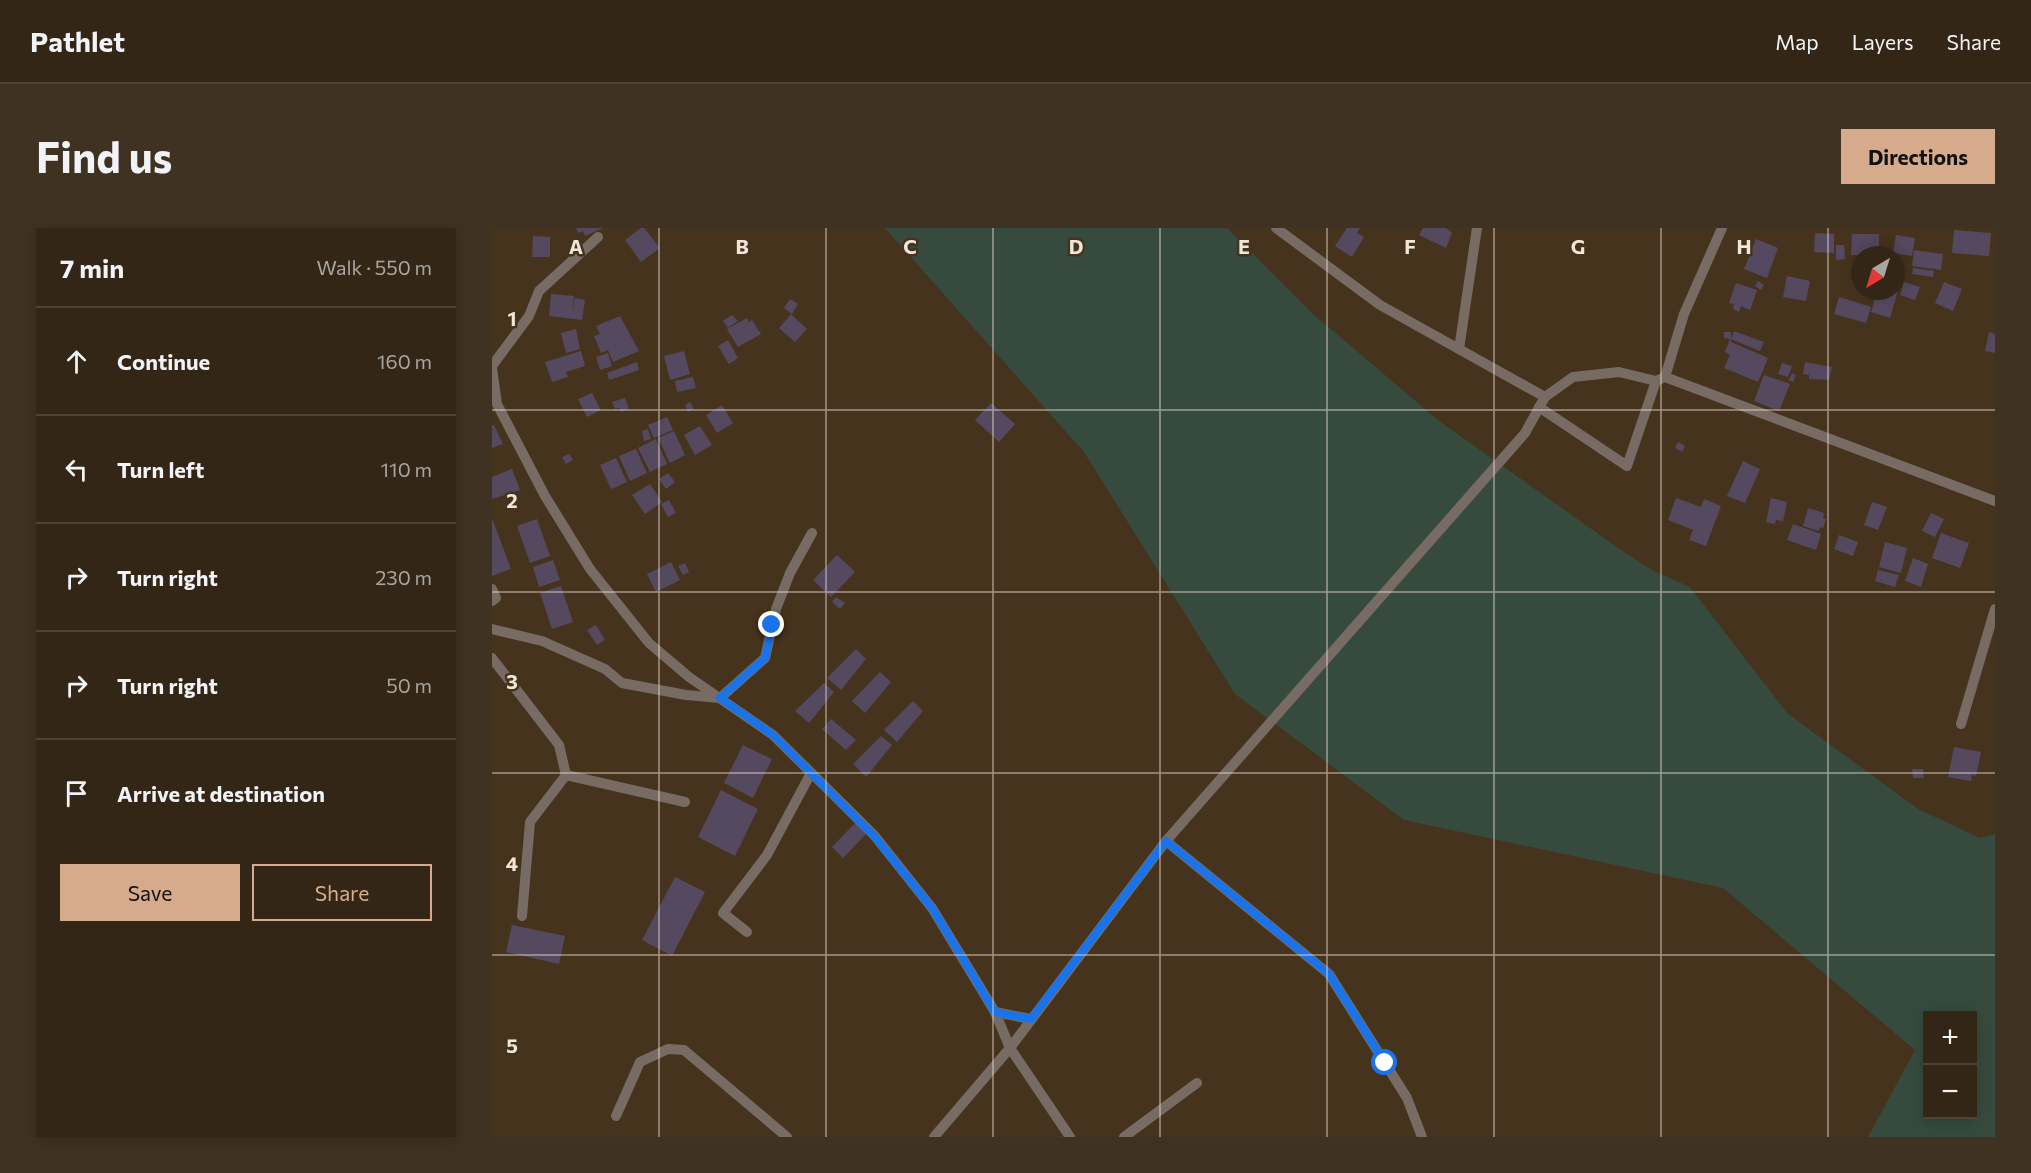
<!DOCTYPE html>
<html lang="en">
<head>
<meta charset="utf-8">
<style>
  body { margin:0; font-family:Commissioner,sans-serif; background:#3f3223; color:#f1f3f6 }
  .controls { position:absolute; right:18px; bottom:18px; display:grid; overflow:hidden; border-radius:0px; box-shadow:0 3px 15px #0003 }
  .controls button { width:54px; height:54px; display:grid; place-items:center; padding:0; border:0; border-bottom:2px solid #4e4335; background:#342616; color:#f1f3f6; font:30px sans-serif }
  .compass { position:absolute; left:1359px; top:18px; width:54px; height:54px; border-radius:50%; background:#342616; box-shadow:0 3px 15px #0003; rotate:218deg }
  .stop { position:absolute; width:18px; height:18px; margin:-14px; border:4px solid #1a73e8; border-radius:50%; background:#fff }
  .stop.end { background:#1a73e8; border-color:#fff; box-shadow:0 2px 6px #0008 }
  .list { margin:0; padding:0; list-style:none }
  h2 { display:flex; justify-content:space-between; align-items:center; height:78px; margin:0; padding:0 24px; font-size:26px }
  h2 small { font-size:20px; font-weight:400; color:#a9a5a1 }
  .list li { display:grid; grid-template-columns:39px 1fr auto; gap:18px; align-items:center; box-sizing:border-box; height:108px; padding:0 24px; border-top:2px solid #4e4335 }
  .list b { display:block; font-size:22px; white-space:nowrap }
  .list em { font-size:20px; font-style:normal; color:#a9a5a1 }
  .actions { display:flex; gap:12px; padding:18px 24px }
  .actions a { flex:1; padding:14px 0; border:2px solid #d6ab8b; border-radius:0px; text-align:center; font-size:21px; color:#d6ab8b }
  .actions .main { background:#d6ab8b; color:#111 }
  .icon { flex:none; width:33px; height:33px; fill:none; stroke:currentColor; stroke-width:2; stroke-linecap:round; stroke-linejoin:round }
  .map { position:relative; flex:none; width:1503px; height:909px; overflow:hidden; border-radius:0px }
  header { display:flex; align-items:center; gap:36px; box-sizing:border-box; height:84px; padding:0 30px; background:#342616; border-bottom:2px solid #4e4335 }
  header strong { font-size:28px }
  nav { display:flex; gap:33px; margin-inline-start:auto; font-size:21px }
  .intro { display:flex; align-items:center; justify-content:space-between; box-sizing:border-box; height:144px; padding:0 36px }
  h1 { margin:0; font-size:42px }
  .button { padding:15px 27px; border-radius:0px; background:#d6ab8b; color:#111; font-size:21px; font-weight:700 }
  main { display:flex; gap:36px; padding:0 36px }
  aside { flex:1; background:#342616; border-radius:0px; box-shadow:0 3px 15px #0003 }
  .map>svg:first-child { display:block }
  .green { fill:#364b3e; fill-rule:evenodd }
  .building { fill:#554960 }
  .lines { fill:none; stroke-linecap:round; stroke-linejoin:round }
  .minor { stroke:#776b63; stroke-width:10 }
  .route { stroke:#1a73e8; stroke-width:8 }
  .grid { fill:none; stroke:#f2e6d9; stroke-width:1.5; stroke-opacity:0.55 }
  .grid-label { font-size:20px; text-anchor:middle; font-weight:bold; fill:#f2e6d9; stroke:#46331d; stroke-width:5; stroke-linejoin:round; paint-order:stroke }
</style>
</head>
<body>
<header>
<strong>Pathlet</strong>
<nav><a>Map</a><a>Layers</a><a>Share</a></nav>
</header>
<div class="intro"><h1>Find us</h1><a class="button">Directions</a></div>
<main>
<aside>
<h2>7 min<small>Walk · 550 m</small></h2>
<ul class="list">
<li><svg class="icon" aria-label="ahead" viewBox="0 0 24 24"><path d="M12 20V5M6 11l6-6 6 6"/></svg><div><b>Continue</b></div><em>160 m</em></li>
<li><svg class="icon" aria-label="left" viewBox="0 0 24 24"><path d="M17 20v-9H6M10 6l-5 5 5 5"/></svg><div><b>Turn left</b></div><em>110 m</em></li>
<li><svg class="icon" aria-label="right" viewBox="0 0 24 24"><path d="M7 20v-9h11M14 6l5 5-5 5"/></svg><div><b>Turn right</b></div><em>230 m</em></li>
<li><svg class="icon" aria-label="right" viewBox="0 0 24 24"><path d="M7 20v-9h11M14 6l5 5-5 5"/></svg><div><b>Turn right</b></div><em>50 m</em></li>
<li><svg class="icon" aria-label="arrive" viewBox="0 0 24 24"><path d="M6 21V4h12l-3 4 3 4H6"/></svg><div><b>Arrive at destination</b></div></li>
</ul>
<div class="actions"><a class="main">Save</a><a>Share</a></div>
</aside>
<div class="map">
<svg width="1503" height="909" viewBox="0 0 1503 909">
  <rect width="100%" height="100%" fill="#46331d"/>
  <!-- green -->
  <path class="green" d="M 393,0 L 735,0 L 821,86 L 946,192 L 1126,320 L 1160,342 L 1198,359 L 1295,485 L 1426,581 L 1488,610 L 1503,606 L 1503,909 L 1376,909 L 1423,822 L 1231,660 L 912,592 L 743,466 L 592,224 ZM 1436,788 L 1480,788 L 1480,886 L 1436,886 Z"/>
  <!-- building -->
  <g class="building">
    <polygon points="84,0 111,0 93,8 91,3 86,5"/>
    <polygon points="149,0 152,0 168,20 149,34 133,12"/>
    <polygon points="855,0 868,0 865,5 872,9 860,29 843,18"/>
    <polygon points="931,0 954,0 960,5 954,20 927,7"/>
    <polygon points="1462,2 1499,5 1497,28 1460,25"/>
    <polygon points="1323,5 1342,6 1342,25 1322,24"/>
    <polygon points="1360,6 1387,6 1387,27 1359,27"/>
    <polygon points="1404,7 1423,10 1420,28 1401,25"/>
    <polygon points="41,8 58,9 58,29 40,29"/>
    <polygon points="1264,11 1286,20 1275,50 1252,41"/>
    <polygon points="1344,17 1352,17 1353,31 1344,32"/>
    <polygon points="1422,22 1451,26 1449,42 1420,38"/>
    <polygon points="1421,40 1442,43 1441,49 1420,46"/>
    <polygon points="1295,48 1318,53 1314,73 1291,69"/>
    <polygon points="1266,53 1272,57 1269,62 1263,58"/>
    <polygon points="1412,54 1428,59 1423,72 1408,67"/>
    <polygon points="1452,54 1470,61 1461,83 1443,75"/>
    <polygon points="1244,55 1265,62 1258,82 1249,78 1247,84 1241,81 1242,76 1237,75"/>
    <polygon points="1404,55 1408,56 1398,90 1379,84 1385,63 1404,63"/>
    <polygon points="59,66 82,68 80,84 83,70 93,72 90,92 57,88"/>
    <polygon points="1347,69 1379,79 1374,95 1342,86"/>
    <polygon points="298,71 306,76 300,86 292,80"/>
    <polygon points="299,86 315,101 303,114 287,100"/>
    <polygon points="240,87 246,93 236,100 231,93"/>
    <polygon points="128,88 147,123 121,134 116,122 109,125 102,108 108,106 104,98"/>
    <polygon points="255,90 257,94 260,92 269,106 246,119 235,101"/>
    <polygon points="84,101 88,121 74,125 69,105"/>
    <polygon points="1242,103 1272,114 1268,123 1239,111 1239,114 1276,130 1266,154 1232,140 1238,127 1233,124 1238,111 1232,110 1232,104 1239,104 1239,111"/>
    <polygon points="1497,104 1503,106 1503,125 1493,123"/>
    <polygon points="236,112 246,130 237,136 226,118"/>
    <polygon points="89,123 93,138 74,144 76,149 60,154 53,134"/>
    <polygon points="192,123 198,146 178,152 172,128"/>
    <polygon points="116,125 120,138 108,142 104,129"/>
    <polygon points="145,134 147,142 117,152 115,145"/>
    <polygon points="1313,134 1340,139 1337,152 1317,151 1317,147 1311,146"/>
    <polygon points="1290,135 1300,138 1296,149 1286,146"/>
    <polygon points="1300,145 1304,147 1301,154 1297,152"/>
    <polygon points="1272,147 1298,156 1287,183 1262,173"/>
    <polygon points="201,149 204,160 185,164 183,153"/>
    <polygon points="100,165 109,182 95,189 86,171"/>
    <polygon points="133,170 137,181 129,184 127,180 123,181 120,174"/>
    <polygon points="198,174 202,181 196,184 193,177"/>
    <polygon points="499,175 523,196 507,214 483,192"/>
    <polygon points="230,177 241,195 225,205 214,187"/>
    <polygon points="175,189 181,202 162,210 156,197"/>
    <polygon points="2,197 11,216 0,220 0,198"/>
    <polygon points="208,198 220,217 203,227 192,207"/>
    <polygon points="156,201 159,211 152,213 150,203"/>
    <polygon points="182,203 193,227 178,235 166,210"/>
    <polygon points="164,211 175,236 158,244 146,220"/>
    <polygon points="1186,214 1193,218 1190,224 1183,220"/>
    <polygon points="144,221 155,245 138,253 127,228"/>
    <polygon points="77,226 81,232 74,236 70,229"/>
    <polygon points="124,230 135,254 119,261 108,237"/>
    <polygon points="1251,233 1268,241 1253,275 1235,268"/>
    <polygon points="20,241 28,262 0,271 0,249"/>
    <polygon points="176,245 183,254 174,261 167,251"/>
    <polygon points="158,256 170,274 153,286 140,267"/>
    <polygon points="1184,270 1209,279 1212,271 1229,278 1214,318 1197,312 1201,302 1176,292"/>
    <polygon points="1279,270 1295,274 1291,293 1284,292 1283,296 1274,294"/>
    <polygon points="177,272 184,285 176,289 169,276"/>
    <polygon points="1380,274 1395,279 1386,302 1372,297"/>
    <polygon points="1316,280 1332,285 1331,290 1334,291 1331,300 1328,299 1327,303 1311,298"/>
    <polygon points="1439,285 1452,291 1443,309 1430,303"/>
    <polygon points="0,290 19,341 0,348"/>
    <polygon points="45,291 58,328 38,335 25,298"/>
    <polygon points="1301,296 1329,306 1324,322 1295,312"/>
    <polygon points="1449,305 1477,315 1468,340 1440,330"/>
    <polygon points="1347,307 1366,314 1361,328 1342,321"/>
    <polygon points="1393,314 1415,320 1409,345 1387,339"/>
    <polygon points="345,327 363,344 339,369 321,352"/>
    <polygon points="1421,330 1436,336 1429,359 1413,353"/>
    <polygon points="61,332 68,352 47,359 41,339"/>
    <polygon points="179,334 188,352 164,364 155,346"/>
    <polygon points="193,335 197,344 191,347 186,338"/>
    <polygon points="1386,342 1407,347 1403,359 1383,353"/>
    <polygon points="69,358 81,394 60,401 48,365"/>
    <polygon points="344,369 353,375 348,381 340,374"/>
    <polygon points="104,397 113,412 105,417 95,402"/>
    <polygon points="364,421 374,431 349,462 335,450"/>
    <polygon points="388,444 399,454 373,485 360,473"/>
    <polygon points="332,455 342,464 317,495 303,483"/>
    <polygon points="421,473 431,483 405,514 392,502"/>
    <polygon points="339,491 364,512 354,522 330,501"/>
    <polygon points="389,508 400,517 374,549 361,536"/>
    <polygon points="251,517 280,531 261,570 232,555"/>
    <polygon points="1462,519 1489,524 1484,548 1480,547 1479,553 1456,549"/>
    <polygon points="1420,541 1431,541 1432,550 1421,550"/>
    <polygon points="229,562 266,581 243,628 206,609"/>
    <polygon points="364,594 375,605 351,630 340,619"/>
    <polygon points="183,649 213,664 180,728 150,712"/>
    <polygon points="20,697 73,708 67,736 14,724"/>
  </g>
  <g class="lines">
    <!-- minor -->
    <g class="minor">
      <polyline points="784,0 888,77 1053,169 1081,149 1127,144 1164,153 1173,149 1503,273"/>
      <polyline points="967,121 985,0"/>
      <polyline points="0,138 37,88 47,63 106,9"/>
      <polyline points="0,140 5,176 53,268 98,341 157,415 197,449 281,507 382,607 440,680 503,784 518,820 578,909"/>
      <polyline points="1173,149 1192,86 1230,0"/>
      <polyline points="1047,179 1135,238 1164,153"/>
      <polyline points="0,361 4,370 0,373"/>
      <polyline points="0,401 50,413 113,441 130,455 194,467 228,470 273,430 284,381 298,345 320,305"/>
      <polyline points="0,430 67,517 74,547 193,574"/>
      <polyline points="1469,496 1503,381"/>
      <polyline points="674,613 837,746 915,870 930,909"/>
      <polyline points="30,688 38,594 74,547"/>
      <polyline points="255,704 231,685 275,627 319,545"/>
      <polyline points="503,784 539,791"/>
      <polyline points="124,888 148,834 176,821 192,822 295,909"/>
      <polyline points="442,909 518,820 674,613 1033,205 1053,169"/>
      <polyline points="632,909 705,855"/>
    </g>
  </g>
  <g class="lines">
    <!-- route -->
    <polyline class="route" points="280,397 273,430 228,470 281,507 382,608 440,680 503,784 539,791 674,613 837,746 893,835"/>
  </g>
  <!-- grid -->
  <path class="grid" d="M 167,0 L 167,909M 334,0 L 334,909M 501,0 L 501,909M 668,0 L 668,909M 835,0 L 835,909M 1002,0 L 1002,909M 1169,0 L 1169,909M 1336,0 L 1336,909M 0,182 L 1503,182M 0,364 L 1503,364M 0,545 L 1503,545M 0,727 L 1503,727"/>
  <g class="grid-label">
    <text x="84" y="26">A</text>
    <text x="250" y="26">B</text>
    <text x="418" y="26">C</text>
    <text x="584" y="26">D</text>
    <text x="752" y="26">E</text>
    <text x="918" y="26">F</text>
    <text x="1086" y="26">G</text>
    <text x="1252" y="26">H</text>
    <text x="20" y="98">1</text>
    <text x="20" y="280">2</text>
    <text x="20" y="461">3</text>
    <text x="20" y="643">4</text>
    <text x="20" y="825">5</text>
  </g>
</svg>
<div class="controls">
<button>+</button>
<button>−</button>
</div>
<svg class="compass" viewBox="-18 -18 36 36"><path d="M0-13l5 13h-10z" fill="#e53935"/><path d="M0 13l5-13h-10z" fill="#a9a5a1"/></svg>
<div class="stop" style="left:893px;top:835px"></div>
<div class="stop end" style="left:280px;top:397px"></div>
</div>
</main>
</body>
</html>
